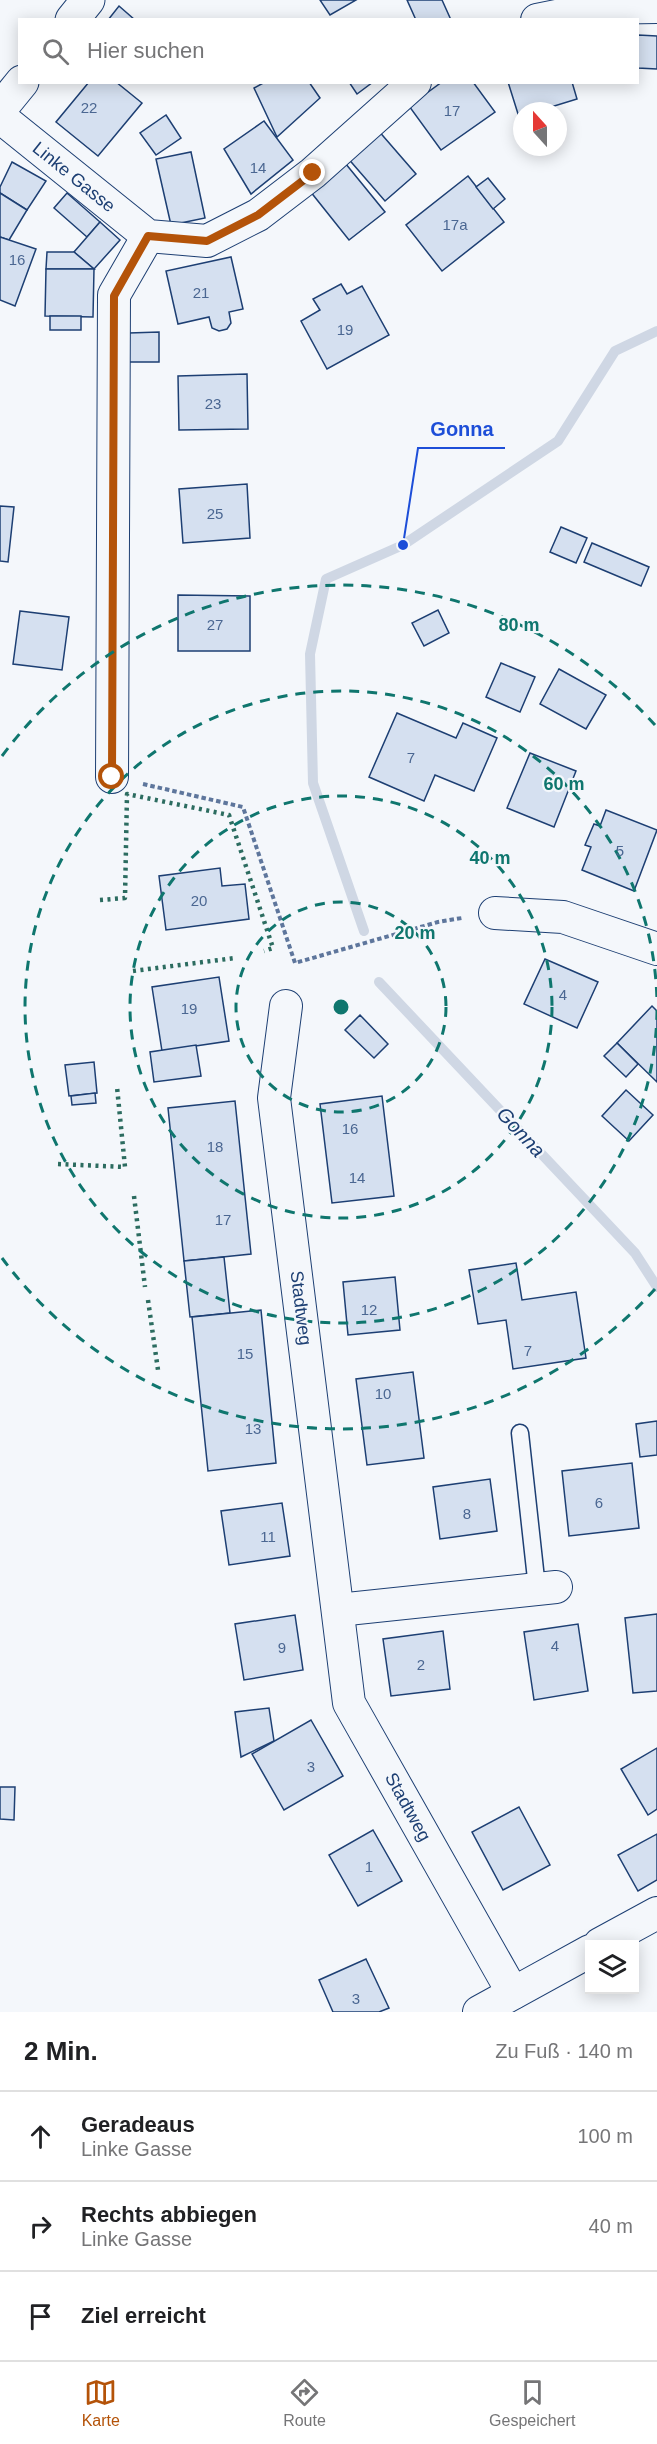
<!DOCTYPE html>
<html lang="de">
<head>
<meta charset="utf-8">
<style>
  body { margin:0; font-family:Arial,sans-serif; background:#f6f6f6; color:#202124 }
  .controls { position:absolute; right:18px; bottom:18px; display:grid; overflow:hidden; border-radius:0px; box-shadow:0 3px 15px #0003 }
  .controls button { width:54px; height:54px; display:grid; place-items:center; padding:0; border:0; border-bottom:2px solid #e0e0e0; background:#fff; color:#202124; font:30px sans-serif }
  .compass { position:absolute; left:513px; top:102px; width:54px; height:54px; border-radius:50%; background:#fff; box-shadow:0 3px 15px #0003; rotate:339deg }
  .stop { position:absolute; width:18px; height:18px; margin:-14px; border:4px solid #b45309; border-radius:50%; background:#fff }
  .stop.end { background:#b45309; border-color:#fff; box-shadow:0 2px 6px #0008 }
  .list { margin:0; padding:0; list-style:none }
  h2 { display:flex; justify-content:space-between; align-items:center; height:78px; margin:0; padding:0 24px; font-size:26px }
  h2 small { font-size:20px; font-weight:400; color:#757577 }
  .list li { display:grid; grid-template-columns:39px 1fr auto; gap:18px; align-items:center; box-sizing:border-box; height:90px; padding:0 24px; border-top:2px solid #e0e0e0 }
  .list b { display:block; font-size:22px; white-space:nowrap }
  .list p { margin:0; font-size:20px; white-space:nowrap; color:#757577 }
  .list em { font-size:20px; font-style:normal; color:#757577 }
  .icon { flex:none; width:33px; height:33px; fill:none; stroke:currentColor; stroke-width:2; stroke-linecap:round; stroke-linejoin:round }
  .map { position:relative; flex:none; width:657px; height:2012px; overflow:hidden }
  .search { position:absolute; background:#fff; box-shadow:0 3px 15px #0003; left:18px; right:18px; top:18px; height:66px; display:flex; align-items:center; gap:15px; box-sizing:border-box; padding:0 21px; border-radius:0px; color:#757577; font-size:22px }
  .sheet { height:348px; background:#fff }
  nav { display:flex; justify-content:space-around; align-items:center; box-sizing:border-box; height:84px; border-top:2px solid #e0e0e0; background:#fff; font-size:16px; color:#757577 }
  nav a { display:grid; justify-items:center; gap:3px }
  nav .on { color:#b45309 }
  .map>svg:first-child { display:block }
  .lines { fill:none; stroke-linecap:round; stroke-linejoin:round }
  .stream { stroke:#cfd7e4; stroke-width:10 }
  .building { fill:#d5e0f0; stroke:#1d3f73; stroke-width:1.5 }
  .lane-casing { stroke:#1d3f73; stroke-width:19 }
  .street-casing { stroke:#1d3f73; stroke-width:34 }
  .secondary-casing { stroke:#1d3f73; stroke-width:35 }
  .path { stroke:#5e769c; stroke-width:4; stroke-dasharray:4.5 3; stroke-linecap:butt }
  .lane { stroke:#f4f7fb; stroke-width:16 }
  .street { stroke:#f4f7fb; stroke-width:32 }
  .secondary { stroke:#f4f7fb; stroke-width:33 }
  .hedge { stroke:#2c6c60; stroke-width:4.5; stroke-dasharray:3 4.5; stroke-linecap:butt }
  .route { stroke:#b45309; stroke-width:8 }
  .ring { fill:none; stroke:#0f766e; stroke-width:3; stroke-dasharray:10 8 }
  .labels { text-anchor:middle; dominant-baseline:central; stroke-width:4.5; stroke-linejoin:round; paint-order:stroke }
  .number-label { font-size:15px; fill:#4b6792 }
  .street-label { font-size:18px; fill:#1d3f73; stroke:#f4f7fb }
  .water-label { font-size:20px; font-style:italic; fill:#1d3f73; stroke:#f4f7fb }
  .centre { fill:#0f766e; stroke:#f4f7fb; stroke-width:3 }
  .ring-label { font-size:18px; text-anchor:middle; font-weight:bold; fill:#0f766e; stroke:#f4f7fb; stroke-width:4.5; stroke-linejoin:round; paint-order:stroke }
  .leader { fill:none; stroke:#1d4ed8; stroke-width:2 }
  .callout-dot { fill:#1d4ed8; stroke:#f4f7fb; stroke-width:2 }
  .callout-label { font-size:20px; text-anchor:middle; font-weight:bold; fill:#1d4ed8; stroke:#f4f7fb; stroke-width:4.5; stroke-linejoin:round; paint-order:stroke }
</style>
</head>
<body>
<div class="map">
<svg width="657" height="2012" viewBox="0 0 657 2012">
  <rect width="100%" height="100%" fill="#f4f7fb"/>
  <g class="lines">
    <!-- stream -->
    <g class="stream">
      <polyline points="364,931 313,783 310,654 326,579 403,545 558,441 615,351 657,331"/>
      <polyline points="379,982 635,1253 657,1287"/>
    </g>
  </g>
  <!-- building -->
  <g class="building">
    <polygon points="320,0 356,0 330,15"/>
    <polygon points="407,0 442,0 451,20 416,20"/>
    <polygon points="119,6 135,20 108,20"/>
    <polygon points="638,35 657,36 657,69 638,68"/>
    <polygon points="89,82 116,82 142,103 98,156 56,122"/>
    <polygon points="265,82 309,82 320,98 277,137 254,88"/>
    <polygon points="349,82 373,82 357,94"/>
    <polygon points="442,82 473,82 495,112 441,150 409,106"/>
    <polygon points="508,82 572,82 577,99 538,111 522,111 522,116 519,117"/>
    <polygon points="166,115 181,138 156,155 140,133"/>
    <polygon points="264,121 293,160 251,194 224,149"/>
    <polygon points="377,129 416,174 385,201 346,156"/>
    <polygon points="191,152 205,218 171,225 156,159"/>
    <polygon points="341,158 385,212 349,240 306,186"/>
    <polygon points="12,162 46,181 27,210 0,193 0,187"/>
    <polygon points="468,176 504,222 442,271 406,225"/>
    <polygon points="488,178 505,199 493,209 476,187"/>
    <polygon points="0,193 27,210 9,240 0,237"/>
    <polygon points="67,193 100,222 87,237 54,208"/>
    <polygon points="100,222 120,240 94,269 74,252"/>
    <polygon points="0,237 36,249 15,306 0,300"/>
    <polygon points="47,252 74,252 94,269 46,269"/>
    <polygon points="231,257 243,309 229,312 231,323 227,329 219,331 212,328 209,317 178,324 166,271"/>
    <polygon points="46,269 94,269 93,317 45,316"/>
    <polygon points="341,284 347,294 362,286 389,335 327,369 301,321 320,310 313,299"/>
    <rect x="50" y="316" width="31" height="14"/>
    <polygon points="159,332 159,362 129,362 129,333"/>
    <polygon points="247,374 248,429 179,430 178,376"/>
    <polygon points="247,484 250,538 183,543 179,489"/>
    <polygon points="0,506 14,507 8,562 0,561"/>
    <polygon points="561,527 587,538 576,563 550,552"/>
    <polygon points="592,543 649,567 641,586 584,562"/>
    <polygon points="178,595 250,596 250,651 178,651"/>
    <polygon points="438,610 449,633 424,646 412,623"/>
    <polygon points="20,611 69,617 62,670 13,664"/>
    <polygon points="501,663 535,677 520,712 486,697"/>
    <polygon points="559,669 606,695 586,729 540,704"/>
    <polygon points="397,713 456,738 463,723 497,738 474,791 435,775 424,801 369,777"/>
    <polygon points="530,753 576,771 554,827 507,808"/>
    <polygon points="606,810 657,830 634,891 582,870 591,847 585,845 594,824 600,826"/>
    <polygon points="220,868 222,886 245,884 249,919 166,930 159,876"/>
    <polygon points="545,959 598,982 577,1028 524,1004"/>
    <polygon points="219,977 229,1041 162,1051 152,987"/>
    <polygon points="652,1006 657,1011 657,1082 617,1043"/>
    <polygon points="360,1015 388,1044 374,1058 345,1030"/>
    <polygon points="617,1043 638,1064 626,1077 604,1056"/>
    <polygon points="196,1045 201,1076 154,1082 150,1052"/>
    <polygon points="94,1062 97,1093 69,1096 65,1065"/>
    <polygon points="626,1090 653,1115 629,1141 602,1116"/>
    <polygon points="95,1093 96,1103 72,1105 71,1096"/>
    <polygon points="382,1096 394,1196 332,1203 320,1104"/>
    <polygon points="235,1101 251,1254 184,1261 168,1108"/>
    <polygon points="224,1257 230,1313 190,1317 184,1261"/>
    <polygon points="516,1263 522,1300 576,1292 586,1358 513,1369 506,1320 478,1324 469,1270"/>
    <polygon points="395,1277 400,1330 348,1335 343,1282"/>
    <polygon points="261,1310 276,1463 208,1471 192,1317"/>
    <polygon points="413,1372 424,1458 367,1465 356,1379"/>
    <polygon points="657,1421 657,1455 640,1457 636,1424"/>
    <polygon points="632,1463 639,1528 569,1536 562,1471"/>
    <polygon points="490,1479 497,1531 440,1539 433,1487"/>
    <polygon points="282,1503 290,1556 229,1565 221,1511"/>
    <polygon points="657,1614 657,1691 633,1693 625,1618"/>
    <polygon points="295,1615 303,1670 244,1680 235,1624"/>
    <polygon points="578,1624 588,1691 534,1700 524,1632"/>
    <polygon points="443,1631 450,1689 391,1696 383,1639"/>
    <polygon points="269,1708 274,1741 241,1757 235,1712"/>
    <polygon points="311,1720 343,1776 284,1810 252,1754"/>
    <polygon points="657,1748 657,1809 648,1815 621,1769"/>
    <polygon points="0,1787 15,1787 14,1820 0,1819"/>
    <polygon points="519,1807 550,1865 503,1890 472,1832"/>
    <polygon points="373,1830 402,1881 358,1906 329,1855"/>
    <polygon points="657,1834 657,1880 638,1891 618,1855"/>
    <polygon points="366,1959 389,2008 379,2012 333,2012 319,1980"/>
  </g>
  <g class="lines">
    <defs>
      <polyline id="lane" points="520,1433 537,1588"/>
      <g id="street">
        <polyline points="537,20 595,8 657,7"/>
        <polyline points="0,117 148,236 207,241 258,215 313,173 415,82"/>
        <polyline points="112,777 114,295 148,236"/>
        <polyline points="495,913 563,917 657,949"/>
        <polyline points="286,1006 274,1098 349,1703 513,1993"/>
        <polyline points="338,1610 556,1587"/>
        <polyline points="600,1944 657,1913"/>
        <polyline points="479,2012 590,1951"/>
      </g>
      <g id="secondary">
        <polyline points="72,20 88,0"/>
        <polyline points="0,109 22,82"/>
      </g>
    </defs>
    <!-- lane casing -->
    <use href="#lane" class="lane-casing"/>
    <!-- street casing -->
    <use href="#street" class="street-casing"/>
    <!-- secondary casing -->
    <use href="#secondary" class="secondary-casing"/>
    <!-- path -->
    <polyline class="path" points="143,784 243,807 295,963 438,922 462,918"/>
    <!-- lane -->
    <use href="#lane" class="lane"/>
    <!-- street -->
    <use href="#street" class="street"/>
    <!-- secondary -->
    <use href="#secondary" class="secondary"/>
    <!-- hedge -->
    <g class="hedge">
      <polyline points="100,900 125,898 127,794 229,815 273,948 264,951"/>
      <polyline points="133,971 235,958"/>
      <polyline points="58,1164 125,1167 117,1087"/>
      <polyline points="134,1196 145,1287"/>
      <polyline points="148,1300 158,1370"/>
    </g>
  </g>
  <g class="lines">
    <!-- route -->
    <polyline class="route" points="112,777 114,296 148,236 207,241 258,215 313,173"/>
  </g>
  <!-- distance rings -->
  <g class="ring">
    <circle cx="341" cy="1007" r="105"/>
    <circle cx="341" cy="1007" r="211"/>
    <path d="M657 1010A316 316 0 1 1 657 1004"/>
    <path d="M655 1289A422 422 0 0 1 2 1258M2 756A422 422 0 0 1 655 725"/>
  </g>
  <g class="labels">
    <!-- number labels -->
    <g class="number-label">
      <text x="89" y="107">22</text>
      <text x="452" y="110">17</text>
      <text x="258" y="167">14</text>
      <text x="455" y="224">17a</text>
      <text x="17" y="259">16</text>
      <text x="201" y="292">21</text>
      <text x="345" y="329">19</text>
      <text x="213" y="403">23</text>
      <text x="215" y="513">25</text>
      <text x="215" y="624">27</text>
      <text x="411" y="757">7</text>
      <text x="620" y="850">5</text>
      <text x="199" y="900">20</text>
      <text x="563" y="994">4</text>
      <text x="189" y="1008">19</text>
      <text x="350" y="1128">16</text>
      <text x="215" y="1146">18</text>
      <text x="357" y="1177">14</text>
      <text x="223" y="1219">17</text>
      <text x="369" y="1309">12</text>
      <text x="528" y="1350">7</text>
      <text x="245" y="1353">15</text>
      <text x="383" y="1393">10</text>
      <text x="253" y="1428">13</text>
      <text x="599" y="1502">6</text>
      <text x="467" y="1513">8</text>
      <text x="268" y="1536">11</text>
      <text x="555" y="1645">4</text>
      <text x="282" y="1647">9</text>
      <text x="421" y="1664">2</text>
      <text x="311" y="1766">3</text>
      <text x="369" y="1866">1</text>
      <text x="356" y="1998">3</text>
    </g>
    <!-- street labels -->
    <g class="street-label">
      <text transform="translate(74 177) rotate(39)">Linke Gasse</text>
      <text transform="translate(301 1308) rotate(83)">Stadtweg</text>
      <text transform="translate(408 1807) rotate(61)">Stadtweg</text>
    </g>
    <!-- water labels -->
    <g class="water-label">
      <text transform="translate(521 1132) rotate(47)">Gonna</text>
    </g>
  </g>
  <circle cx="341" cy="1007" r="9" class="centre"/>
  <g class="ring-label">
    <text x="519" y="631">80 m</text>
    <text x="564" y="790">60 m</text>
    <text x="490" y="864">40 m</text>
    <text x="415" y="939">20 m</text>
  </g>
  <!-- callouts -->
  <path class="leader" d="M403 545L418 448H505"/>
  <circle class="callout-dot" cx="403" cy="545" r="6"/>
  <g class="callout-label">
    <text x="462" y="436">Gonna</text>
  </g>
</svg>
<div class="controls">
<button><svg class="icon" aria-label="layers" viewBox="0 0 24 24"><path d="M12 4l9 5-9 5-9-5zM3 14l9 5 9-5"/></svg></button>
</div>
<svg class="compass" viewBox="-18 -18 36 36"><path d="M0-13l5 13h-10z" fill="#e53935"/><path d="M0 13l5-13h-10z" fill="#757577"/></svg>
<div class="stop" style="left:112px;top:777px"></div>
<div class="stop end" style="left:313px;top:173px"></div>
<div class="search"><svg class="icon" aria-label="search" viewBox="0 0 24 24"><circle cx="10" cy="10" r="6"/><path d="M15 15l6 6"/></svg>Hier suchen</div>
</div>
<section class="sheet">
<h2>2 Min.<small>Zu Fuß · 140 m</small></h2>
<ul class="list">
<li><svg class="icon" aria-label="ahead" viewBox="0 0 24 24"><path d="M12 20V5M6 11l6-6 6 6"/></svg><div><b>Geradeaus</b><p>Linke Gasse</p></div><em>100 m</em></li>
<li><svg class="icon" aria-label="right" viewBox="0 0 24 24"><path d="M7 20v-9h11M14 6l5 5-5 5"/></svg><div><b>Rechts abbiegen</b><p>Linke Gasse</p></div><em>40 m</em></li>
<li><svg class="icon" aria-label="arrive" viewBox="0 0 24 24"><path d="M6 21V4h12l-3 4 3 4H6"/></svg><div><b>Ziel erreicht</b></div></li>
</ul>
</section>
<nav>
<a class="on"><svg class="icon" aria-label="map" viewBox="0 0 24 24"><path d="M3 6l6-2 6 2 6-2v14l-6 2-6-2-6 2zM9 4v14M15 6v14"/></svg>Karte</a>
<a><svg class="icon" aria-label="directions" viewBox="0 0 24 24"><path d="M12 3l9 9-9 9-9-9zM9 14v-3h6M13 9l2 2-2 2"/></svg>Route</a>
<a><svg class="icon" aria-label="saved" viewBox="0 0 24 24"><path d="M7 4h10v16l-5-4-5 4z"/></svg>Gespeichert</a>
</nav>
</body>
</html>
